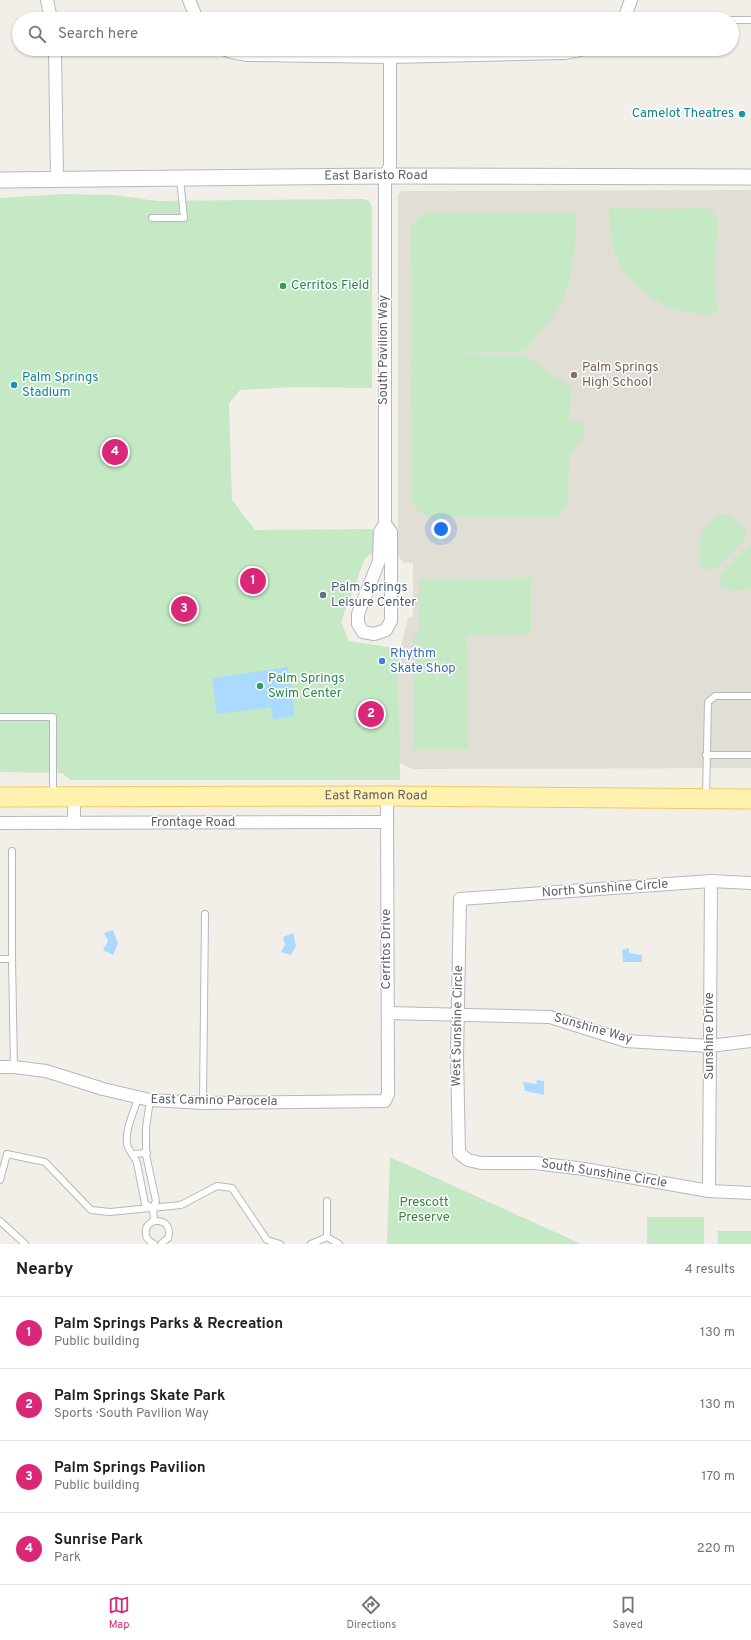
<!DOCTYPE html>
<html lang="en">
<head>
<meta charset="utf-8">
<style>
  body { margin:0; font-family:Overpass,sans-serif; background:#f2f2f2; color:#222 }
  .you { position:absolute; left:441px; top:529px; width:14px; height:14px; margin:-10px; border:3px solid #fff; border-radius:50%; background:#1a73e8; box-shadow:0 0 0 6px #1a73e833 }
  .badge { display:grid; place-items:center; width:26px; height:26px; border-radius:50%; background:#db2777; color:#fff; font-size:13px; font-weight:700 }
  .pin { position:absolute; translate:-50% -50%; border:2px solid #fff; box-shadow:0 1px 4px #0006 }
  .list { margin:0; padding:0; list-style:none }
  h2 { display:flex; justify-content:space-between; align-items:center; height:52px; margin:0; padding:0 16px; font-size:17px }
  h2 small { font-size:13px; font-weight:400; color:#767676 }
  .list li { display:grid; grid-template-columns:26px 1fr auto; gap:12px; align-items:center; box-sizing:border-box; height:72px; padding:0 16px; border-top:1px solid #e0e0e0 }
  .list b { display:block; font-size:15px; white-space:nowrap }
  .list p { margin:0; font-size:13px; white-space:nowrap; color:#767676 }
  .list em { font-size:13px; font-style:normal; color:#767676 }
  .icon { flex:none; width:22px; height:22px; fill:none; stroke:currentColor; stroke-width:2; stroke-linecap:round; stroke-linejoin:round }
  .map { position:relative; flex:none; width:751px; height:1244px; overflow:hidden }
  .search { position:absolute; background:#fff; box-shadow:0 1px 3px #0004; left:12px; right:12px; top:12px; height:44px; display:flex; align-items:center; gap:10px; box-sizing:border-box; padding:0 14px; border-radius:22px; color:#767676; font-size:15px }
  .sheet { height:340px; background:#fff }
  nav { display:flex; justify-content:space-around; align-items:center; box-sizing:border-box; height:56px; border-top:1px solid #e0e0e0; background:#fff; font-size:11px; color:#767676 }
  nav a { display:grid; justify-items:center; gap:2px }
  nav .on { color:#db2777 }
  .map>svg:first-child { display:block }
  .education { fill:#e1ded6 }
  .green { fill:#c5e8c5 }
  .water { fill:#aadaff }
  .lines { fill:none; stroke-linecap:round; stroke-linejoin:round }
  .service-casing { stroke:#b5b8bc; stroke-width:8 }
  .minor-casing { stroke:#b5b8bc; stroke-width:14 }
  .tertiary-casing { stroke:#b5b8bc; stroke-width:17 }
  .primary-casing { stroke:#f2c960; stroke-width:21 }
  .service { stroke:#fff; stroke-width:6 }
  .minor { stroke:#fff; stroke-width:12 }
  .tertiary { stroke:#fff; stroke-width:15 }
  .primary { stroke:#fff2af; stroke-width:19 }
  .culture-dot { fill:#0f9aa8; stroke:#fff; stroke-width:1.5 }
  .leisure-dot { fill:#2e9e5b; stroke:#fff; stroke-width:1.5 }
  .education-dot { fill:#8d6e63; stroke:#fff; stroke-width:1.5 }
  .service-dot { fill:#5c6f8a; stroke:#fff; stroke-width:1.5 }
  .shop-dot { fill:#3f7fe0; stroke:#fff; stroke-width:1.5 }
  .labels { text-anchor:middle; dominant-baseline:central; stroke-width:3; stroke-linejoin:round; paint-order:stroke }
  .culture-label { font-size:13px; fill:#0d838f; stroke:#fff; text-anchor:end }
  .street-label { font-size:13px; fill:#5f6368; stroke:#fff }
  .leisure-label { font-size:13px; fill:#27864d; stroke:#fff; text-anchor:start }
  .education-label { font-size:13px; fill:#785e54; stroke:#fff; text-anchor:start }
  .service-label { font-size:13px; fill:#4e5e75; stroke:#fff; text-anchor:start }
  .shop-label { font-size:13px; fill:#366cbe; stroke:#fff; text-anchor:start }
  .park-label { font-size:13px; fill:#348238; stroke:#fff }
</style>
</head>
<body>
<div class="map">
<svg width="751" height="1244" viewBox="0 0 751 1244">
  <rect width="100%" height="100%" fill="#f1efe8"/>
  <!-- education -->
  <polygon class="education" points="751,190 751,768 413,769 399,763 398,673 401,647 408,618 413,617 413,563 404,563 398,556 398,194 402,191"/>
  <!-- green -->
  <g class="green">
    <polygon points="64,194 115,195 157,201 364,199 369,201 372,208 372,388 292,387 240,390 229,404 232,500 255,530 372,529 376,534 375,551 365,558 341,622 349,641 387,647 401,647 398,673 400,780 71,780 62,773 0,772 0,198"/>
    <path d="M 609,208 L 664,209 L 707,208 L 717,217 L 717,239 L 715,242 L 717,313 C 670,320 620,286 611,239 C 609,229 610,218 609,208 Z"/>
    <path d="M 424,213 L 577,213 C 575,241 575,275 562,301 C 553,319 537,335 524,351 L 429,354 L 524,355 L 571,388 L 569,421 L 584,421 L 584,437 L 569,456 L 568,506 L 558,517 L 427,518 L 412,504 L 410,227 Z"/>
    <path d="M 728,513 L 747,531 L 745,533 L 746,535 L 744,540 L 714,570 L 709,569 L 703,570 C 692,548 702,518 728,513 Z"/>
    <polygon points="749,545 751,545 751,589 733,591 720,586 721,580 719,575"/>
    <polygon points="531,578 531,634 467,635 468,749 413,749 413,635 419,634 419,579"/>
    <polygon points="390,1157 581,1244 387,1244"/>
    <rect x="647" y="1217" width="57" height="27"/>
    <rect x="718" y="1231" width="33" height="13"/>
  </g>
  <!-- water -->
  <g class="water">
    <polygon points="288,667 295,716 273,720 271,707 217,714 212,678"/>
    <polygon points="113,930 118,944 113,955 103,950 108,941 104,933"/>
    <polygon points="293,933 296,946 291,955 281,952 285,945 283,937"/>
    <polygon points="629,948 629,953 642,955 642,962 623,962 622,950"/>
    <polygon points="537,1080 544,1081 544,1095 525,1091 523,1082 536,1084"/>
  </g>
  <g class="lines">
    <defs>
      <g id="service">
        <polyline points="732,20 751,20"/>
        <polyline points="152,218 184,218 180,179"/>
        <polyline points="0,717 53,717 53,795"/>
        <polyline points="706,755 751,755"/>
        <polyline points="706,797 708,702 715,696 751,696"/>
        <polyline points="0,959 12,959 14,1067"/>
        <polyline points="12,959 12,851"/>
        <path d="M 138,1098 C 134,1112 125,1129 127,1144 C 128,1151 135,1156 137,1163 L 145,1204 L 153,1208"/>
        <polyline points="150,1100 146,1128 146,1155 156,1201 153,1208 154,1221"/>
        <polyline points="203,1103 205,914"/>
        <polyline points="132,1154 147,1153"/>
        <polyline points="0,1180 7,1154 45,1162 91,1210 110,1212 181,1205 217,1186 232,1188 267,1240 280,1244"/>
        <polyline points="0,1221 25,1244"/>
        <polyline points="327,1237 327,1201"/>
        <path d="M 154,1244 C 150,1242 147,1240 146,1235 C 142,1216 175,1216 168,1238 L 161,1244"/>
        <polyline points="311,1244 327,1237 339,1244"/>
      </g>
      <g id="minor">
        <polyline points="47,0 51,19"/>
        <polyline points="189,0 197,19"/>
        <polyline points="624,19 631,0"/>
        <polyline points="55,49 57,180"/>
        <polyline points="223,49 231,52 248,55 390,57 565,53 585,49"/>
        <polyline points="385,524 391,532 391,621 386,630 374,634 363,632 358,624 358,614 379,561 380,532 385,524 385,176 390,166 390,57"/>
        <polyline points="74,797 74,823"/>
        <polyline points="0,823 387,822"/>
        <polyline points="751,883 711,881 460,899 457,1057 459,1153 468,1160 481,1163 535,1163 584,1169 709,1191 751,1193"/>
        <polyline points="388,1013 550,1017 626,1041 710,1046 751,1041"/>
        <polyline points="0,1067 14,1067 46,1071 103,1089 150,1100 203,1103 385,1101 388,1094 387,796"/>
        <polyline points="709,1191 711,881"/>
      </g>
      <g id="tertiary">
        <path id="s1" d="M 0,180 L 385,176 L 751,177"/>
      </g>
      <g id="primary">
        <path id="s2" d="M 0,797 L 387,796 L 751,799"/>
      </g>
    </defs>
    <!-- service casing -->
    <use href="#service" class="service-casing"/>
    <!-- minor casing -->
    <use href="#minor" class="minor-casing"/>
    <!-- tertiary casing -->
    <use href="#tertiary" class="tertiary-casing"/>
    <!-- primary casing -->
    <use href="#primary" class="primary-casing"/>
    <!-- service -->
    <use href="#service" class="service"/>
    <!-- minor -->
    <use href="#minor" class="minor"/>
    <!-- tertiary -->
    <use href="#tertiary" class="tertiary"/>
    <!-- primary -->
    <use href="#primary" class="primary"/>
  </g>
  <!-- markers -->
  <g class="culture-dot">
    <circle cx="742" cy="114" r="4"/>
    <circle cx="14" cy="385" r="4"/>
  </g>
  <g class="leisure-dot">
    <circle cx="283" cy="286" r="4"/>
    <circle cx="260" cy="686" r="4"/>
  </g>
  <circle class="education-dot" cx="574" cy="375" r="4"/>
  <circle class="service-dot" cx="323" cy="595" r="4"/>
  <circle class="shop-dot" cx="382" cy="661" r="4"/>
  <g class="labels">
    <!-- culture labels -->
    <g class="culture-label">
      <text x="734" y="114">Camelot Theatres</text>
      <text x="22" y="378" text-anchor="start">Palm Springs<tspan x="22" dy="15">Stadium</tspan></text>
    </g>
    <!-- street labels -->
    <g class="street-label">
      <text stroke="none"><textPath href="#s1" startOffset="376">East Baristo Road</textPath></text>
      <text transform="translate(384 350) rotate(-90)">South Pavilion Way</text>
      <text stroke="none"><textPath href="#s2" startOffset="376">East Ramon Road</textPath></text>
      <text x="193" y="823">Frontage Road</text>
      <text transform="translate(605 889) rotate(-4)">North Sunshine Circle</text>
      <text transform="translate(387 949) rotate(-90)">Cerritos Drive</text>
      <text transform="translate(458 1026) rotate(-89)">West Sunshine Circle</text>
      <text transform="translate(593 1029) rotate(16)">Sunshine Way</text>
      <text transform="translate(710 1036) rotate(-90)">Sunshine Drive</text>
      <text transform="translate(214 1101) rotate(1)">East Camino Parocela</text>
      <text transform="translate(604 1174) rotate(9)">South Sunshine Circle</text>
    </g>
    <!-- leisure labels -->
    <g class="leisure-label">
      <text x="291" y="286">Cerritos Field</text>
      <text x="268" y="679">Palm Springs<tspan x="268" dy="15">Swim Center</tspan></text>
    </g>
    <!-- education labels -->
    <g class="education-label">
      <text x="582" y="368">Palm Springs<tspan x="582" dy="15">High School</tspan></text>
    </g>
    <!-- service labels -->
    <g class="service-label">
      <text x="331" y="588">Palm Springs<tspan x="331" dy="15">Leisure Center</tspan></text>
    </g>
    <!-- shop labels -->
    <g class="shop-label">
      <text x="390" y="654">Rhythm<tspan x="390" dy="15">Skate Shop</tspan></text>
    </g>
    <!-- park labels -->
    <g class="park-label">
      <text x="424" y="1203">Prescott<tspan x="424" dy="15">Preserve</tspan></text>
    </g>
  </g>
</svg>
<div class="you"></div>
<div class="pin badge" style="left:253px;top:581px">1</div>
<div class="pin badge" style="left:371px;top:714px">2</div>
<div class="pin badge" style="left:184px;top:609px">3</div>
<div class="pin badge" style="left:115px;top:452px">4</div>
<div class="search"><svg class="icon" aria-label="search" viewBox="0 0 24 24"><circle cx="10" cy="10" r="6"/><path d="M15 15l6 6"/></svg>Search here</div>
</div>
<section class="sheet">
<h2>Nearby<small>4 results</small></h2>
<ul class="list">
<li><span class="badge">1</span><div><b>Palm Springs Parks &amp; Recreation</b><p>Public building</p></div><em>130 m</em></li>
<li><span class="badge">2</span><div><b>Palm Springs Skate Park</b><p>Sports · South Pavilion Way</p></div><em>130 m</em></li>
<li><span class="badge">3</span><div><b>Palm Springs Pavilion</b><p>Public building</p></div><em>170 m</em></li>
<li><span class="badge">4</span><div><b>Sunrise Park</b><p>Park</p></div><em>220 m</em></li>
</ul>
</section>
<nav>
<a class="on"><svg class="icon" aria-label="map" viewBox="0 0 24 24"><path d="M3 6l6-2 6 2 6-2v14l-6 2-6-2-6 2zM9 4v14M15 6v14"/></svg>Map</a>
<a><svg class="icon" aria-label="directions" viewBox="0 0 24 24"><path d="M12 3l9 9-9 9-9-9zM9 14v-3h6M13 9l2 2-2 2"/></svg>Directions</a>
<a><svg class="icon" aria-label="saved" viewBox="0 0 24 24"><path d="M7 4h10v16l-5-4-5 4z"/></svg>Saved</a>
</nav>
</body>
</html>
